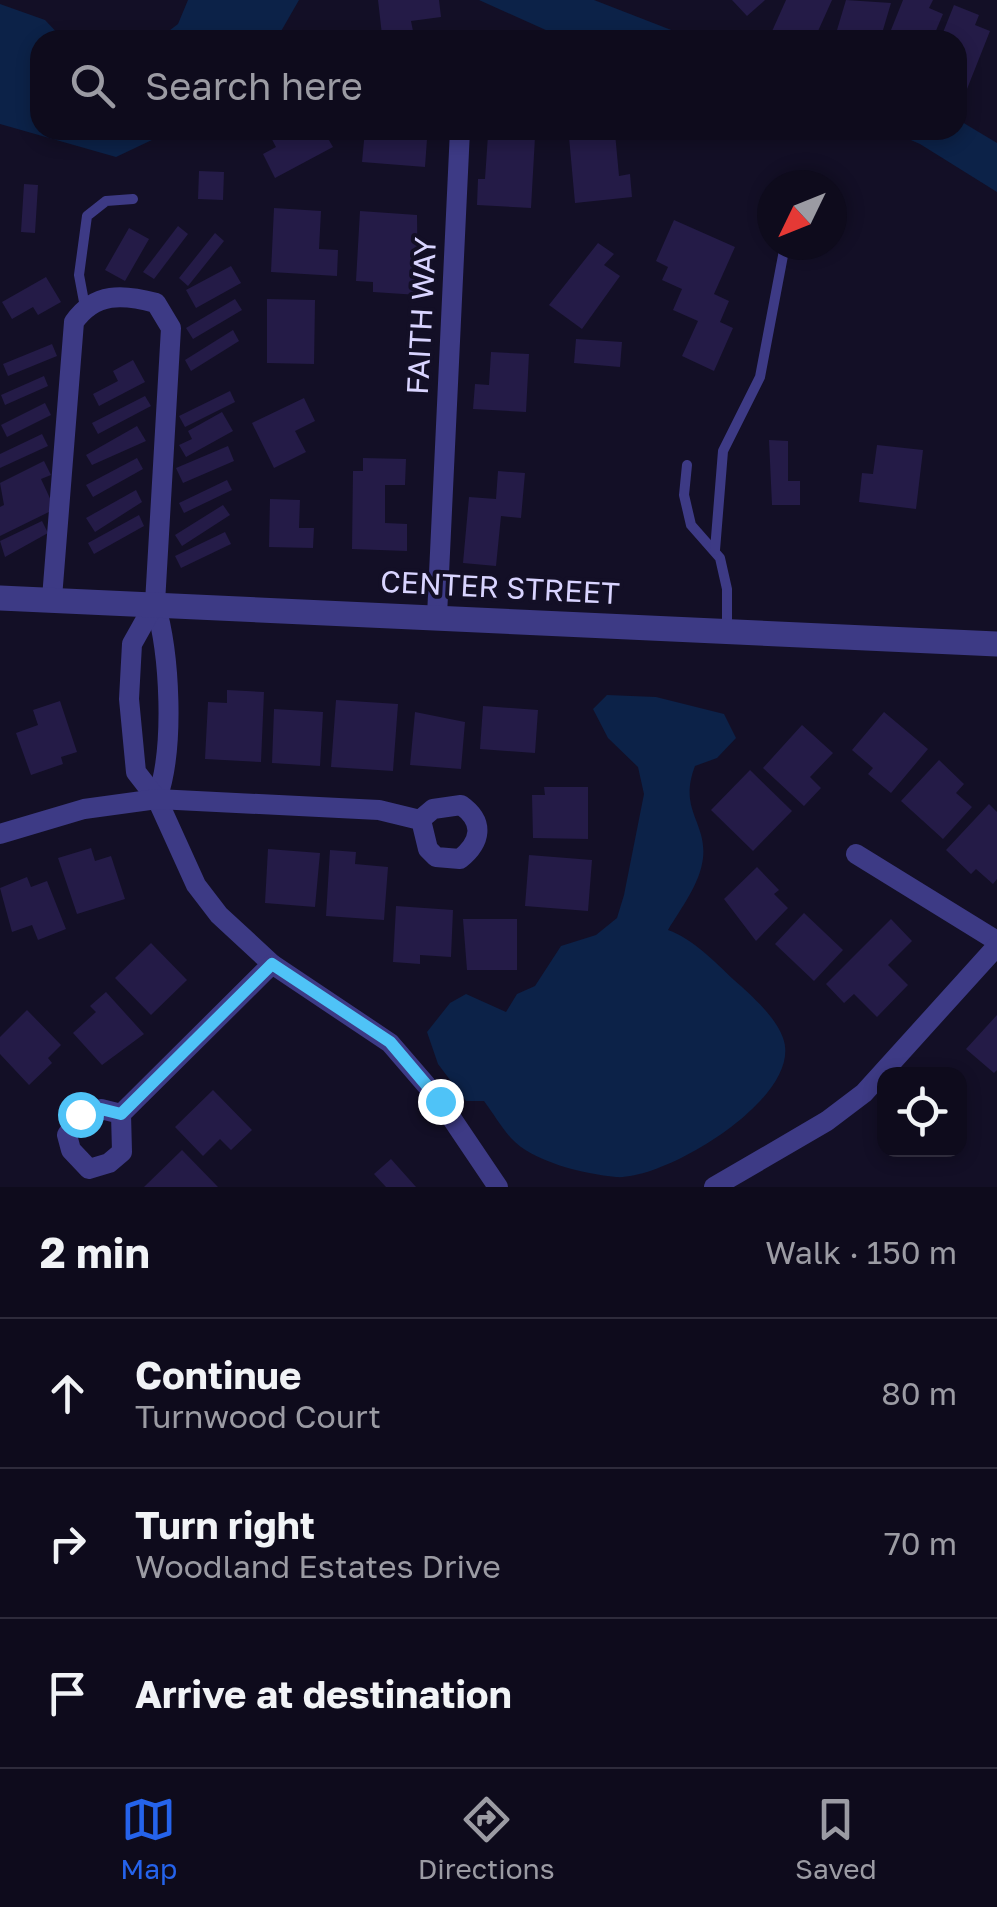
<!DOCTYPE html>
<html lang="en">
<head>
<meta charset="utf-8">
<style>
  body { margin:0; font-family:"Golos Text",sans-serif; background:#171425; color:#f1f3f6 }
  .controls { position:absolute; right:30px; bottom:30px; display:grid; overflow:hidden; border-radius:20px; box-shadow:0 5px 15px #0003 }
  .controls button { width:90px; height:90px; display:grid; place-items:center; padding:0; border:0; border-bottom:2px solid #2e2b3b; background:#0e0b1c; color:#f1f3f6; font:50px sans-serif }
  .compass { position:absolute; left:757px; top:170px; width:90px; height:90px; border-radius:50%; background:#0e0b1c; box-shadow:0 5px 15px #0003; rotate:227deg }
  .stop { position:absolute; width:30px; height:30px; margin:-22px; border:8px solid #4fc3f7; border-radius:50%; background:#fff }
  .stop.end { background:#4fc3f7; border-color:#fff; box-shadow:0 2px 10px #0008 }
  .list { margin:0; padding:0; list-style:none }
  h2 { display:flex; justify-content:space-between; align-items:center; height:130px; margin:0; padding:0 40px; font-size:42px }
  h2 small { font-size:32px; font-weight:400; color:#9b9ba3 }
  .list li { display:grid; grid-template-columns:65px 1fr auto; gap:30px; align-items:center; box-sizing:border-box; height:150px; padding:0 40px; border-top:2px solid #2e2b3b }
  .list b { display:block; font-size:38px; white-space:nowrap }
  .list p { margin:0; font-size:32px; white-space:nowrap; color:#9b9ba3 }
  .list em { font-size:32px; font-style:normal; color:#9b9ba3 }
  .icon { flex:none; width:55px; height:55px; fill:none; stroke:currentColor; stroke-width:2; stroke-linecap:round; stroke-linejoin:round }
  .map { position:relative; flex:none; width:997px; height:1187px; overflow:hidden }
  .search { position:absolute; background:#0e0b1c; box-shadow:0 5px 15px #0003; left:30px; right:30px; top:30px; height:110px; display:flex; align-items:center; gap:25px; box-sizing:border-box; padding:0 35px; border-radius:30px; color:#9b9ba3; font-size:38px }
  .sheet { height:580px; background:#0e0b1c }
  nav { display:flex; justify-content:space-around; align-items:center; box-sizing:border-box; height:140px; border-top:2px solid #2e2b3b; background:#0e0b1c; font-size:28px; color:#9b9ba3 }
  nav a { display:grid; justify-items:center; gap:5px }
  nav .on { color:#2563eb }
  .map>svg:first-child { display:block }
  .water { fill:#0c2248 }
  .building { fill:#241b47 }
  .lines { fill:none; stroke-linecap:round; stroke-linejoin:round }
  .service { stroke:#3d3a85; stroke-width:10 }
  .minor { stroke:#3d3a85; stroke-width:20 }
  .tertiary { stroke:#3d3a85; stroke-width:25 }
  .route { stroke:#4fc3f7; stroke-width:12 }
  .labels { text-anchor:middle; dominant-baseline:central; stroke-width:8; stroke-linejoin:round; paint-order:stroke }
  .street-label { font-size:30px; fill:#d9d4ff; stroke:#130f26 }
</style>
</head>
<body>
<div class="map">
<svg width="997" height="1187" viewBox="0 0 997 1187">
  <rect width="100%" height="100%" fill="#130f26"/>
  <!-- water -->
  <g class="water">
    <polygon points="188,0 299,0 276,40 157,40 178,24"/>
    <polygon points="479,0 594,0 697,40 568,40"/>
    <polygon points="0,4 45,20 64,40 40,40 40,130 173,130 116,157 0,124"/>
    <polygon points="957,119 997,143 997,192 920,144 888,130 957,130"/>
    <path d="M 607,695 L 656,697 L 724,714 L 736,738 L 717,758 L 695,766 C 678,810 707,822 703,858 C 700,884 681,908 668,930 C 693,939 714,961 734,980 C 750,994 776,1017 783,1038 C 805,1096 665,1181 616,1177 C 585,1174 532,1162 511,1138 C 501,1127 493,1113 484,1101 L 466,1101 L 438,1064 L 427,1032 L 450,1003 L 466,994 L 506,1012 L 517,994 L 535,986 L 561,946 L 596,935 L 617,918 L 624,895 L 644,794 L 638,767 L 608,738 L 593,709 Z"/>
  </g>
  <!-- building -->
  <g class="building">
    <polygon points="378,0 439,0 441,17 411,21 413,31 382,35"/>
    <polygon points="732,0 765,0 747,16"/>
    <polygon points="786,0 832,0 814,40 769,38"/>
    <polygon points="846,0 891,3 880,40 834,40"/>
    <polygon points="903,0 933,0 929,8 943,14 932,40 887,40"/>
    <polygon points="954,5 979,15 975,25 990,31 967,89 957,85 957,40 940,40"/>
    <polygon points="267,130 323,130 333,147 275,178 263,154 276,147"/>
    <polygon points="365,130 420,130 420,138 427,139 425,167 362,162"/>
    <polygon points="615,133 619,176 630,174 632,197 575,203 569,137"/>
    <polygon points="488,135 535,137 531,208 477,205 478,179 485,179"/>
    <polygon points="199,171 224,172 223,200 198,199"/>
    <polygon points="24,184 38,185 35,233 21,232"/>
    <polygon points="274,208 321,211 319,249 338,250 337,276 271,272"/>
    <polygon points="360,211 417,215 418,295 373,292 373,282 356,281"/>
    <polygon points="674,220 735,247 714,294 729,301 720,322 733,328 714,371 682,356 698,321 673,310 682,289 662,280 668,267 656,261"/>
    <polygon points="178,226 188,234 154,279 143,272"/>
    <polygon points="129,228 149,239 125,281 105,270"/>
    <polygon points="215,233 224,241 188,286 179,278"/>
    <polygon points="598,243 614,254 604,265 620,276 582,329 549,305"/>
    <polygon points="231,266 241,283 196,308 186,290"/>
    <polygon points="46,277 61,302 38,315 33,307 12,319 2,302"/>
    <polygon points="235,299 242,310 193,339 186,328"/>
    <polygon points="267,299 315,300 314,364 267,363"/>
    <polygon points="233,330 239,341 191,371 185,360"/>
    <polygon points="576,339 622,342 620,367 574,363"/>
    <polygon points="52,344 57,356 8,376 3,364"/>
    <polygon points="491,352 529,354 526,412 473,409 475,384 489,385"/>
    <polygon points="133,360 145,382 99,406 93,394 118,381 113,371"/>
    <polygon points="44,376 48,386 5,405 1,395"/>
    <polygon points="230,391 235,402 185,427 179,416"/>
    <polygon points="145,396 151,406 98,434 92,423"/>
    <polygon points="304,398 315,421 295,431 306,452 274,468 252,423"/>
    <polygon points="45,403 51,415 7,437 1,425"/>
    <polygon points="222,412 233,431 186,457 179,445 192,439 188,431"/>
    <polygon points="137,426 146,441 92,465 86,455"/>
    <polygon points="42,434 48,446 0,468 0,454"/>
    <polygon points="769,440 788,441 788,481 800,481 800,505 772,505"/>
    <polygon points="877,445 923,450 916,509 859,502 862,473 873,474"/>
    <polygon points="228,446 234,461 183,483 176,468"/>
    <polygon points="137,458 143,469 93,497 86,485"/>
    <polygon points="363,458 406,459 405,485 385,485 385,523 407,524 407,551 352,549 353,471 363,471"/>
    <polygon points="44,461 51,475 41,479 55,509 0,536 0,507 4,505 0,483"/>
    <polygon points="498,471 525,473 521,518 501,516 496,566 463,563 469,497 496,499"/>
    <polygon points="227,480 232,490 184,513 179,503"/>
    <polygon points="136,490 142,502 95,532 86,518"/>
    <polygon points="270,499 300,500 299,528 314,528 313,548 269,547"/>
    <polygon points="223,505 230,515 182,546 175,535"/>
    <polygon points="139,515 144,526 94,554 88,543"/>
    <polygon points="42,521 48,533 5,557 0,541"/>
    <polygon points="225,532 231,544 181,568 175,556"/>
    <polygon points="227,690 264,692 261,762 205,759 208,702 227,703"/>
    <polygon points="336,700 398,704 393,771 331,767"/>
    <polygon points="60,701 77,752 61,757 63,764 31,775 16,733 38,725 33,710"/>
    <polygon points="483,706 538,710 535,753 480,749"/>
    <polygon points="274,709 323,712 320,766 272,763"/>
    <polygon points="415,712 465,722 461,769 410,765"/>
    <polygon points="884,712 928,749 891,793 868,774 873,768 852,750"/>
    <polygon points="802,725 833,753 810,777 821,788 804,806 763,768"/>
    <polygon points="939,760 964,784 956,793 972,807 943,839 901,801"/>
    <polygon points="750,770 792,811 753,851 711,810"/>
    <polygon points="544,787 588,787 588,839 533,838 532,795 545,795"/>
    <polygon points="989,804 997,812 997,879 993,884 976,869 971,874 946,850"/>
    <polygon points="91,848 95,861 111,856 125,899 77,914 58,858"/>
    <polygon points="268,849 320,853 315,907 265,903"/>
    <polygon points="330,850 356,852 355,864 388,867 384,920 326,916"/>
    <polygon points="529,855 592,860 588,911 525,906"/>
    <polygon points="757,867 779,890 774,894 788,908 756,941 724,899"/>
    <polygon points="27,877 31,887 47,881 66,929 38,940 32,925 12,932 0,888"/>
    <polygon points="396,906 453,910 451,957 420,955 420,964 393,962"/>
    <polygon points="804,913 843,950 814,981 775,944"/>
    <polygon points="463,919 517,919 517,970 467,970"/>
    <polygon points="891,919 912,941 888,965 908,985 877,1017 854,994 844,1003 826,984"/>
    <polygon points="151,943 187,980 151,1015 115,978"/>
    <polygon points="106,992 144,1034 102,1065 73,1033 96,1012 90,1006"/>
    <polygon points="27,1010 61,1045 48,1058 52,1063 29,1085 0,1054 0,1037"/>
    <polygon points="997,1015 997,1070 994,1073 966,1049"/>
    <polygon points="213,1090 252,1130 231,1150 220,1139 203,1156 175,1127"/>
    <polygon points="182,1150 218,1187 144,1187"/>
    <polygon points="391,1159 416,1187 386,1187 374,1174"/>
  </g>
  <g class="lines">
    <!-- service -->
    <g class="service">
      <polyline points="85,307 79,275 87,216 106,201 133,199"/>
      <polyline points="687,465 684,495 691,525 720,558 727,589 727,630"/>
      <polyline points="715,550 723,451 760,377 785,245"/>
    </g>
    <!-- minor -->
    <g class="minor">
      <path d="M 52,598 L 74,322 C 95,292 123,294 156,303 L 171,328 L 155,603 C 170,654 175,748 157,799"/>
      <polyline points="155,603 132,644 129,699 136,772 157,799 196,885 219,915 272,964 390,1043 440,1101 498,1187"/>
      <polyline points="437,616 460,130"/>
      <path d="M 0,834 L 84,809 L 157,799 L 379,810 L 420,820 L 421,820 L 428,849 L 436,857 L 460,859 C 481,842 485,822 461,805 L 433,809 L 420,820"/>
      <polyline points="856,854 997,941"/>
      <polyline points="121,1114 122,1152 109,1163 89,1169 71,1150 67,1135 80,1115 101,1109 121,1114 272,964"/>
      <polyline points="714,1187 827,1121 864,1093 997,946"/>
    </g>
    <!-- tertiary -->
    <polyline class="tertiary" points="0,598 997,644"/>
  </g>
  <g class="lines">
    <!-- route -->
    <polyline class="route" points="80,1114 101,1109 121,1114 272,964 390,1042 440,1101"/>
  </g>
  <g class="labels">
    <!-- street labels -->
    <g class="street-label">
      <text transform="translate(421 316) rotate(-87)">FAITH WAY</text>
      <text transform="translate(500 587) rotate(3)">CENTER STREET</text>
    </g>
  </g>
</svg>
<div class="controls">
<button><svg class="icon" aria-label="locate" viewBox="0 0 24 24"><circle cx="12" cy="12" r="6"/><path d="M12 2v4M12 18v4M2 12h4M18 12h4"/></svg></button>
</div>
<svg class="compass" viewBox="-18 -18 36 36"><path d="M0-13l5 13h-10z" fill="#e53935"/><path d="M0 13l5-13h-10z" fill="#9b9ba3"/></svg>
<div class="stop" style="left:80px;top:1114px"></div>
<div class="stop end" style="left:440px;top:1101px"></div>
<div class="search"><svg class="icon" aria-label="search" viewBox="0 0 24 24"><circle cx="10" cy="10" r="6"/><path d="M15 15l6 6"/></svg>Search here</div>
</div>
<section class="sheet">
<h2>2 min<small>Walk · 150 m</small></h2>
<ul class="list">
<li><svg class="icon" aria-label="ahead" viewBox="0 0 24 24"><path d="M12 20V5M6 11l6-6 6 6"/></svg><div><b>Continue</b><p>Turnwood Court</p></div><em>80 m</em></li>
<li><svg class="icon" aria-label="right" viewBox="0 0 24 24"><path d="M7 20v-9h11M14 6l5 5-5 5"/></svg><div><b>Turn right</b><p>Woodland Estates Drive</p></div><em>70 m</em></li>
<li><svg class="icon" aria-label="arrive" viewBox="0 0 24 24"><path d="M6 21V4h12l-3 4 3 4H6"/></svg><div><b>Arrive at destination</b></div></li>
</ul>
</section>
<nav>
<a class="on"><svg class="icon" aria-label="map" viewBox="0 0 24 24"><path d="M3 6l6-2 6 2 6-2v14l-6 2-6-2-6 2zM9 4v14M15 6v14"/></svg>Map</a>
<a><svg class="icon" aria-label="directions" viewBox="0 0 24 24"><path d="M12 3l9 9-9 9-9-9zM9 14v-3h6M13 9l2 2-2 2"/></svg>Directions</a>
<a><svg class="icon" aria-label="saved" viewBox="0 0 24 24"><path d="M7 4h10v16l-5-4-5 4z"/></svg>Saved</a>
</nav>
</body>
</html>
